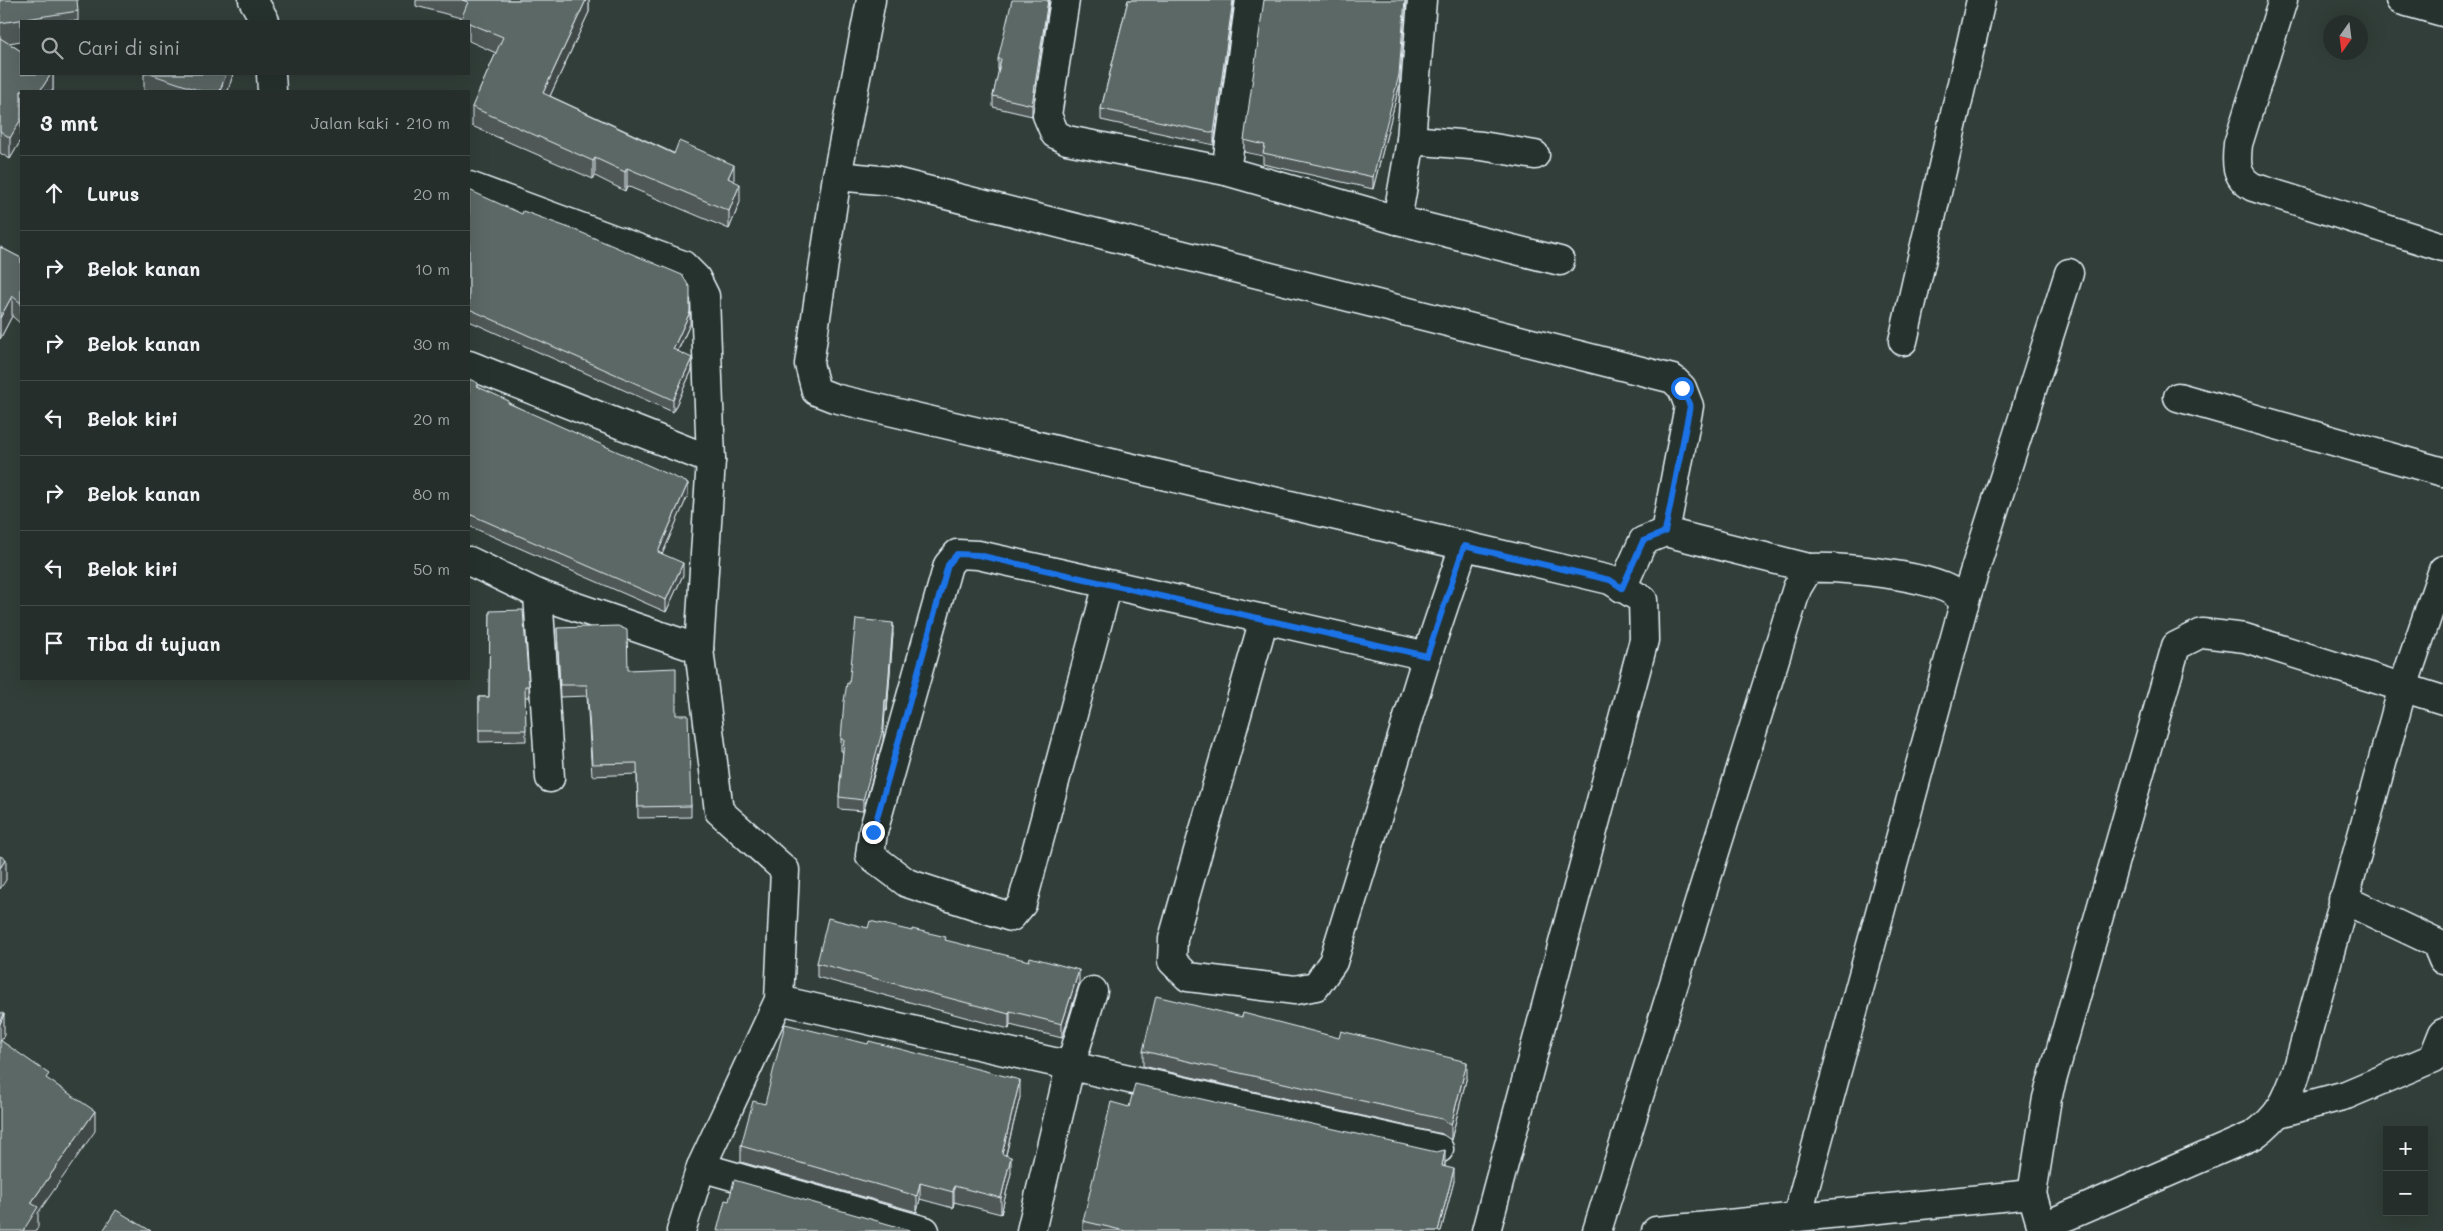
<!DOCTYPE html>
<html lang="id">
<head>
<meta charset="utf-8">
<style>
  body { margin:0; font-family:Mali,sans-serif; background:#323a37; color:#f1f3f6 }
  .controls { position:absolute; right:15px; bottom:15px; display:grid; overflow:hidden; border-radius:0px; box-shadow:0 5px 20px #0002 }
  .controls button { width:45px; height:45px; display:grid; place-items:center; padding:0; border:0; border-bottom:1px solid #424a47; background:#262e2b; color:#f1f3f6; font:25px sans-serif }
  .compass { position:absolute; left:2323px; top:15px; width:45px; height:45px; border-radius:50%; background:#262e2b; box-shadow:0 5px 20px #0002; rotate:194deg }
  .stop { position:absolute; width:15px; height:15px; margin:-11px; border:4px solid #1a73e8; border-radius:50%; background:#fff }
  .stop.end { background:#1a73e8; border-color:#fff; box-shadow:0 1px 5px #0008 }
  .list { margin:0; padding:0; list-style:none }
  h2 { display:flex; justify-content:space-between; align-items:center; height:65px; margin:0; padding:0 20px; font-size:21px }
  h2 small { font-size:16px; font-weight:400; color:#a4a8a9 }
  .list li { display:grid; grid-template-columns:32px 1fr auto; gap:15px; align-items:center; box-sizing:border-box; height:75px; padding:0 20px; border-top:1px solid #424a47 }
  .list b { display:block; font-size:19px; white-space:nowrap }
  .list em { font-size:16px; font-style:normal; color:#a4a8a9 }
  .icon { flex:none; width:28px; height:28px; fill:none; stroke:currentColor; stroke-width:2; stroke-linecap:round; stroke-linejoin:round }
  .map { position:relative; flex:none; width:2443px; height:1231px; overflow:hidden }
  .search { position:absolute; background:#262e2b; box-shadow:0 5px 20px #0002; left:20px; top:20px; width:450px; height:55px; display:flex; align-items:center; gap:12px; box-sizing:border-box; padding:0 18px; border-radius:0px; color:#a4a8a9; font-size:19px }
  .panel { position:absolute; background:#262e2b; box-shadow:0 5px 20px #0002; left:20px; top:90px; width:450px; height:590px; border-radius:0px }
  .map>svg:first-child { display:block }
  .lines { fill:none; stroke-linecap:round; stroke-linejoin:round }
  .street-casing { stroke:#e8f1f8; stroke-width:31 }
  .street { stroke:#26332d; stroke-width:28 }
  .wall { fill:#4f5957; stroke:#e8f1f8 }
  .shaded-wall { fill:#404947; stroke:#e8f1f8 }
  .building { fill:#5c6865; stroke:#e8f1f8 }
  .route { stroke:#1a73e8; stroke-width:6 }
</style>
</head>
<body>
<div class="map">
<svg width="2443" height="1231" viewBox="0 0 2443 1231">
  <rect width="100%" height="100%" fill="#323e39"/>
  <filter id="ink" filterUnits="userSpaceOnUse"><feTurbulence type="fractalNoise" baseFrequency=".02" numOctaves="2"/><feDisplacementMap in="SourceGraphic" scale="10" xChannelSelector="R" yChannelSelector="G"/><feConvolveMatrix kernelMatrix="1 2 1 2 8 2 1 2 1" color-interpolation-filters="sRGB"/></filter>
  <g filter="url(#ink)">
    <g class="lines">
      <defs>
        <g id="street">
          <polyline points="253,0 265,21"/>
          <polyline points="1065,0 1047,115 1055,134 1067,140 1226,171 1397,220 1560,261"/>
          <path d="M 2283,0 L 2238,144 C 2236,163 2235,177 2253,187 L 2443,247"/>
          <polyline points="2400,0 2443,12"/>
          <polyline points="271,74 272,91"/>
          <polyline points="1411,140 1482,146 1535,155"/>
          <polyline points="1226,171 1250,0"/>
          <polyline points="837,176 871,0"/>
          <polyline points="469,186 683,265 696,278 705,296 711,460 699,649 719,811 785,870 779,1000 701,1167 681,1231"/>
          <polyline points="1397,220 1411,140 1422,0"/>
          <polyline points="1903,341 1981,0"/>
          <polyline points="469,365 711,460"/>
          <polyline points="2178,397 2443,472"/>
          <polyline points="469,561 538,594 699,649"/>
          <path d="M 1108,584 L 1022,904 L 1011,917 L 907,883 L 870,855 L 873,832 L 948,565 L 957,554 L 978,555 C 1128,588 1278,622 1427,656 L 1464,546"/>
          <polyline points="1622,588 1643,541 1665,532 1809,568"/>
          <polyline points="538,594 550,778"/>
          <polyline points="1964,604 2069,273"/>
          <polyline points="1264,619 1173,939 1172,961 1188,977 1295,990 1316,986 1333,962 1427,656"/>
          <polyline points="2343,899 2436,943 2443,960"/>
          <polyline points="779,1000 1439,1149"/>
          <polyline points="2279,1113 2346,1095 2433,1058 2443,1033"/>
          <polyline points="701,1167 925,1231"/>
          <path d="M 2042,1227 L 2254,1135 C 2280,1116 2287,1100 2297,1071 L 2403,687 L 2443,570"/>
          <polyline points="1031,1231 1070,1067 1093,991"/>
          <polyline points="1486,1231 1644,640 1643,600 1610,580 834,398 816,391 809,364 837,176 891,181 1673,379 1682,388 1689,406 1665,532"/>
          <path d="M 1597,1231 L 1797,588 L 1809,568 C 1839,567 1936,575 1957,595 C 1960,597 1962,601 1964,604 L 1797,1217"/>
          <polyline points="1656,1231 2032,1194"/>
          <polyline points="2043,1231 2032,1194 2047,1098 2176,646 2202,633 2245,638 2443,700"/>
        </g>
      </defs>
      <!-- street casing -->
      <use href="#street" class="street-casing"/>
      <!-- street -->
      <use href="#street" class="street"/>
    </g>
    <!-- wall -->
    <g class="wall">
      <polygon points="0,0 78,11 78,21 21,21 21,41 9,43 53,74 53,91 21,91 21,140 10,159 0,153"/>
      <polygon points="416,0 589,0 589,12 550,96 734,181 740,202 729,229 627,186 625,191 595,176 593,179 472,126 472,107 496,53 469,41 469,21 461,21 461,18 416,6"/>
      <polygon points="1049,0 1032,116 993,107 993,96 999,70 998,70 998,59"/>
      <polygon points="1128,0 1234,0 1214,145 1101,120 1101,109"/>
      <polygon points="144,74 233,74 228,91 144,91"/>
      <polygon points="1399,87 1373,189 1263,164 1263,156 1244,152 1244,140"/>
      <polygon points="469,190 690,324 678,351 692,370 673,412 469,321"/>
      <polygon points="0,247 21,258 21,324 12,316 0,339"/>
      <polygon points="469,379 478,387 688,495 662,554 683,575 666,612 469,526"/>
      <polygon points="490,611 529,686 529,697 525,697 526,741 479,742 479,697 489,697"/>
      <polygon points="557,628 628,670 676,715 691,806 691,817 638,818 637,774 592,776 587,696 560,697"/>
      <polygon points="893,634 887,711 885,711 883,740 863,811 839,809 839,797 843,751 841,751 841,739 849,684"/>
      <polygon points="868,928 946,941 1079,984 1062,1038 1010,1025 1009,1029 817,977 817,963"/>
      <polygon points="1143,1051 1467,1076 1451,1140 1442,1134 1143,1066"/>
      <polygon points="1020,1097 1006,1155 1011,1173 1001,1214 954,1202 953,1208 920,1199 917,1212 741,1162 741,1146 765,1104"/>
      <polygon points="1129,1107 1445,1163 1445,1166 1454,1181 1441,1231 1083,1231 1083,1221"/>
    </g>
    <!-- shaded-wall -->
    <g class="shaded-wall">
      <polygon points="586,0 589,0 589,12 543,111 543,93"/>
      <polygon points="1048,0 1049,0 1032,116 1032,105"/>
      <polygon points="1233,0 1234,0 1214,145 1214,133"/>
      <polygon points="1405,0 1406,0 1399,87 1373,189 1373,177"/>
      <polygon points="51,74 53,74 53,91 40,91"/>
      <polygon points="226,74 233,74 228,91 220,91"/>
      <polygon points="21,119 21,140 10,159 10,138"/>
      <polygon points="595,158 595,176 593,179 593,161"/>
      <polygon points="734,165 734,183 728,178"/>
      <polygon points="627,168 627,186 625,191 625,172"/>
      <polygon points="740,184 740,202 729,229 729,211"/>
      <polygon points="12,296 12,316 0,339 0,318"/>
      <polygon points="690,312 690,324 673,361 673,349"/>
      <polygon points="692,358 692,370 673,412 673,400"/>
      <polygon points="688,483 688,495 658,564 658,552"/>
      <polygon points="683,563 683,575 666,612 666,600"/>
      <polygon points="893,623 893,634 887,711 887,700"/>
      <polygon points="885,700 885,711 883,740 863,811 863,800"/>
      <polygon points="6,859 6,880 0,889 0,868"/>
      <polygon points="1079,970 1079,984 1062,1038 1062,1024"/>
      <polygon points="1010,1011 1010,1025 1009,1029 1009,1014"/>
      <polygon points="4,1014 4,1034 0,1044 0,1024"/>
      <polygon points="1467,1062 1467,1076 1451,1140 1451,1125"/>
      <polygon points="1020,1080 1020,1097 1002,1170 1002,1154"/>
      <polygon points="95,1111 95,1131 38,1213 38,1227 36,1231 23,1231 31,1203"/>
      <polygon points="1445,1150 1445,1163 1442,1178 1442,1166"/>
      <polygon points="1011,1157 1011,1173 1001,1214 1001,1198"/>
      <polygon points="1454,1169 1454,1181 1441,1231 1438,1231"/>
      <polygon points="920,1183 920,1199 917,1212 917,1196"/>
      <polygon points="954,1186 954,1202 953,1208 953,1192"/>
    </g>
    <!-- building -->
    <g class="building">
      <polygon points="0,0 77,0 78,11 0,23"/>
      <polygon points="462,0 586,0 543,93 674,154 679,141 734,165 728,178 740,184 729,211 627,168 625,172 595,158 593,161 472,107 503,37 469,23 469,21 465,21 461,19 468,2"/>
      <polygon points="1012,0 1048,0 1032,105 993,96 1001,59 998,59"/>
      <polygon points="1128,0 1233,0 1214,133 1101,109"/>
      <polygon points="1264,0 1405,0 1399,75 1373,177 1263,153 1265,145 1244,140"/>
      <polygon points="0,38 21,51 21,74 51,74 40,91 21,91 21,119 10,138 0,131"/>
      <polygon points="150,74 226,74 220,91 201,91"/>
      <polygon points="469,190 522,214 523,211 580,232 682,275 690,288 690,312 673,349 692,358 673,400 469,309"/>
      <polygon points="0,247 21,258 21,303 12,296 0,318"/>
      <polygon points="469,379 478,383 476,386 509,401 508,403 688,483 658,552 683,563 666,600 469,514"/>
      <polygon points="523,610 529,686 525,686 526,730 479,730 479,697 489,697 490,611"/>
      <polygon points="856,619 893,623 887,700 885,700 883,729 863,800 839,797 844,740 841,739 844,701 847,683 849,684"/>
      <polygon points="618,626 627,630 628,670 676,668 676,715 688,715 691,806 638,807 637,763 592,764 587,685 560,685 557,628"/>
      <polygon points="0,856 6,859 0,868"/>
      <polygon points="828,918 868,928 870,921 912,931 912,929 946,937 945,940 1029,961 1030,957 1079,970 1062,1024 1010,1011 1009,1014 817,963"/>
      <polygon points="1156,996 1242,1017 1243,1013 1339,1038 1341,1031 1467,1062 1451,1125 1442,1119 1143,1051"/>
      <polygon points="0,1012 4,1014 0,1024"/>
      <polygon points="785,1024 868,1044 869,1041 1020,1080 1002,1154 1011,1157 1001,1198 954,1186 953,1192 920,1183 917,1196 741,1146 753,1101 765,1104"/>
      <polygon points="0,1040 49,1074 46,1078 95,1111 31,1203 38,1207 23,1231 0,1231"/>
      <polygon points="1135,1084 1436,1152 1445,1150 1442,1166 1454,1169 1438,1231 1125,1231 1083,1221 1111,1102 1129,1107"/>
      <polygon points="734,1180 909,1230 909,1231 717,1231 725,1200 729,1201"/>
      <polygon points="116,1210 151,1231 103,1231"/>
    </g>
  </g>
  <g class="lines" filter="url(#ink)">
    <!-- route -->
    <polyline class="route" points="873,832 948,565 957,554 978,555 1427,656 1464,546 1610,580 1622,588 1643,541 1665,532 1690,406 1682,388"/>
  </g>
</svg>
<div class="controls">
<button>+</button>
<button>−</button>
</div>
<svg class="compass" viewBox="-18 -18 36 36"><path d="M0-13l5 13h-10z" fill="#e53935"/><path d="M0 13l5-13h-10z" fill="#a4a8a9"/></svg>
<div class="stop" style="left:1682px;top:388px"></div>
<div class="stop end" style="left:873px;top:832px"></div>
<div class="search"><svg class="icon" aria-label="search" viewBox="0 0 24 24"><circle cx="10" cy="10" r="6"/><path d="M15 15l6 6"/></svg>Cari di sini</div>
<section class="panel">
<h2>3 mnt<small>Jalan kaki · 210 m</small></h2>
<ul class="list">
<li><svg class="icon" aria-label="ahead" viewBox="0 0 24 24"><path d="M12 20V5M6 11l6-6 6 6"/></svg><div><b>Lurus</b></div><em>20 m</em></li>
<li><svg class="icon" aria-label="right" viewBox="0 0 24 24"><path d="M7 20v-9h11M14 6l5 5-5 5"/></svg><div><b>Belok kanan</b></div><em>10 m</em></li>
<li><svg class="icon" aria-label="right" viewBox="0 0 24 24"><path d="M7 20v-9h11M14 6l5 5-5 5"/></svg><div><b>Belok kanan</b></div><em>30 m</em></li>
<li><svg class="icon" aria-label="left" viewBox="0 0 24 24"><path d="M17 20v-9H6M10 6l-5 5 5 5"/></svg><div><b>Belok kiri</b></div><em>20 m</em></li>
<li><svg class="icon" aria-label="right" viewBox="0 0 24 24"><path d="M7 20v-9h11M14 6l5 5-5 5"/></svg><div><b>Belok kanan</b></div><em>80 m</em></li>
<li><svg class="icon" aria-label="left" viewBox="0 0 24 24"><path d="M17 20v-9H6M10 6l-5 5 5 5"/></svg><div><b>Belok kiri</b></div><em>50 m</em></li>
<li><svg class="icon" aria-label="arrive" viewBox="0 0 24 24"><path d="M6 21V4h12l-3 4 3 4H6"/></svg><div><b>Tiba di tujuan</b></div></li>
</ul>
</section>
</div>
</body>
</html>
